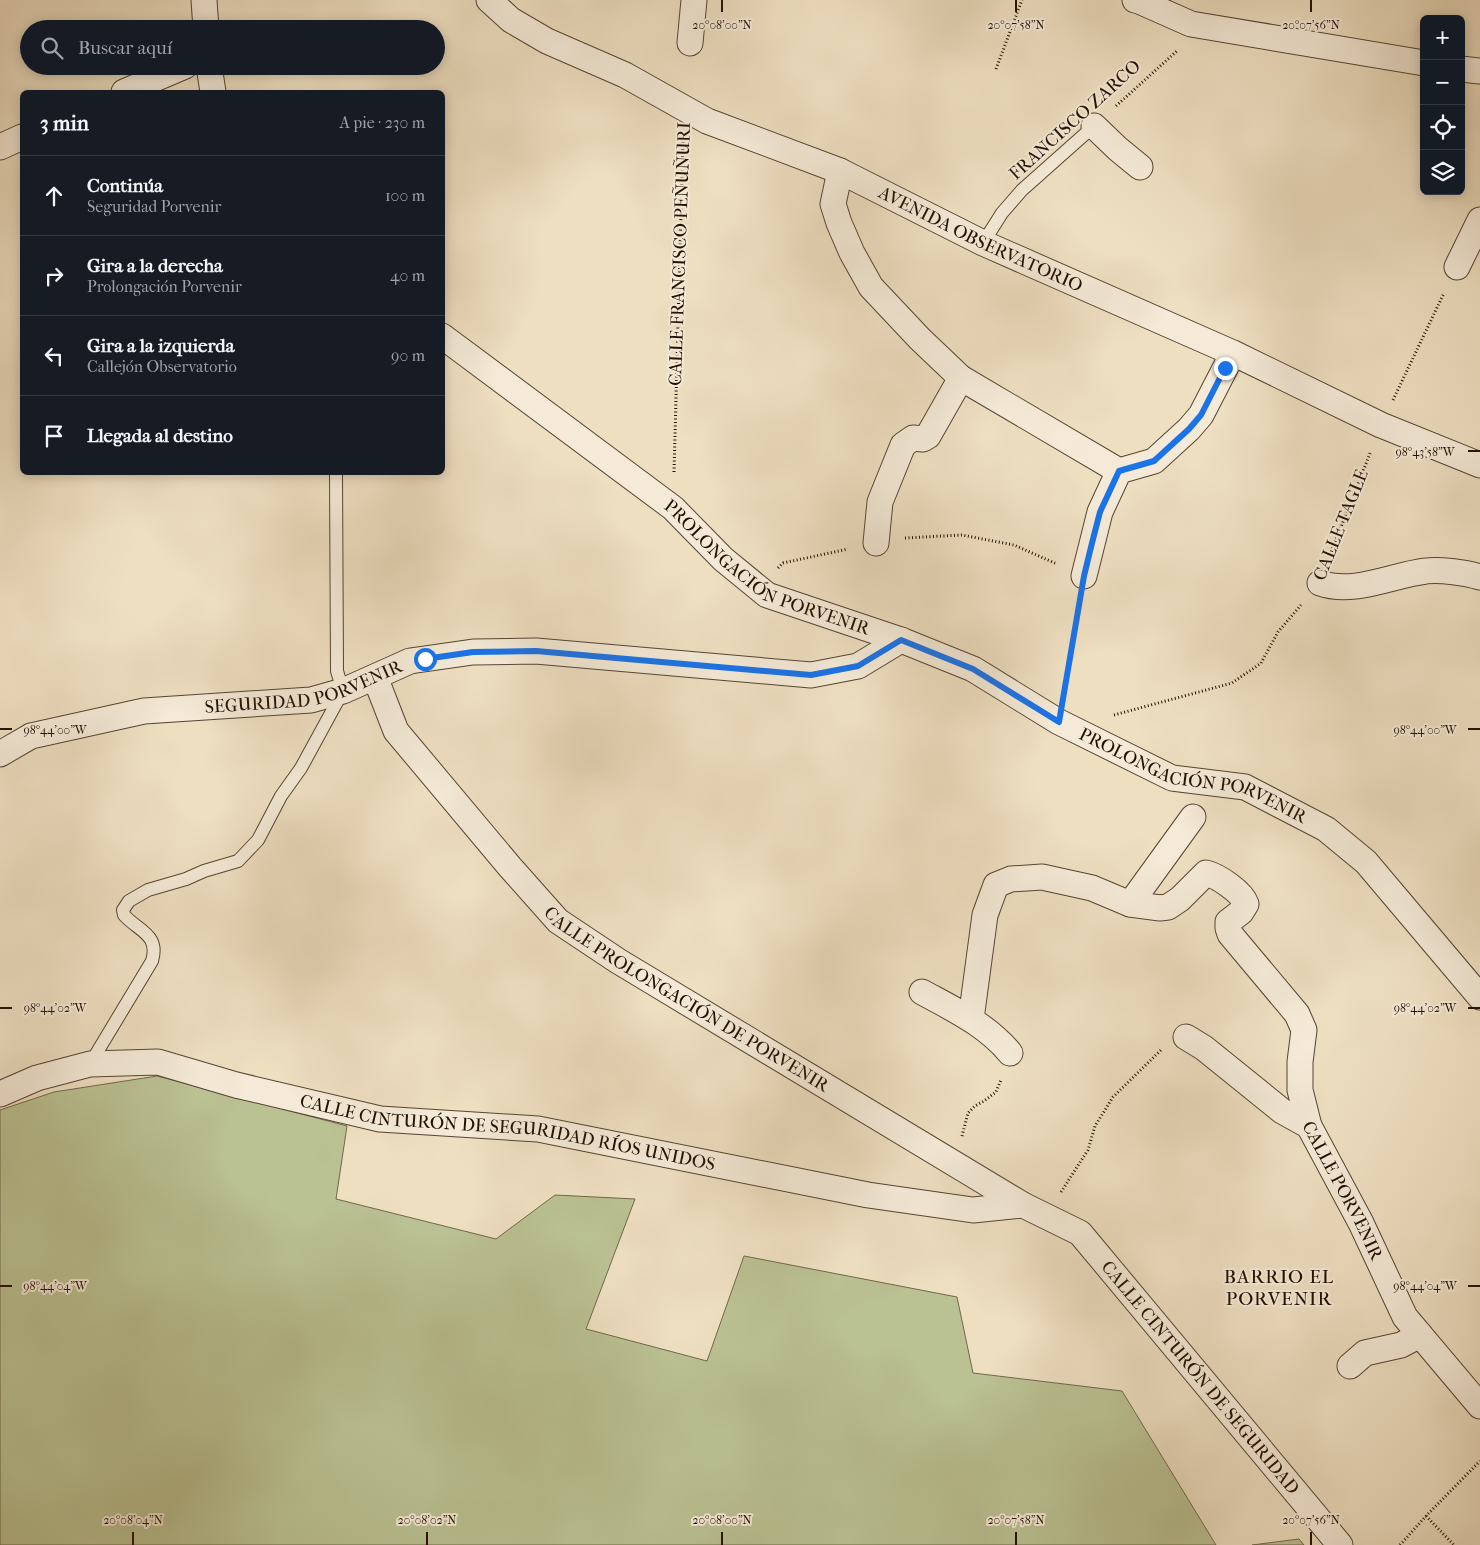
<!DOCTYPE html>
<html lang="es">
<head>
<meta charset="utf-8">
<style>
  body { margin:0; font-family:"IM FELL French Canon",serif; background:#20242c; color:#f1f3f6 }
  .controls { position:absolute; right:15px; top:15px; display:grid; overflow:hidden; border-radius:8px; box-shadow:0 2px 12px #0003 }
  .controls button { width:45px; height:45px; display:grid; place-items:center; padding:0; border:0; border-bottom:1px solid #363941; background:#171b24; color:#f1f3f6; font:25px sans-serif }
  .stop { position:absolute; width:15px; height:15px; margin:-11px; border:4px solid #1a73e8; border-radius:50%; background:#fff }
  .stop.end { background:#1a73e8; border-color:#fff; box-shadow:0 1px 5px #0008 }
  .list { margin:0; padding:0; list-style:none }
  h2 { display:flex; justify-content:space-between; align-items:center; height:65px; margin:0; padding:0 20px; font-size:21px }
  h2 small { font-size:16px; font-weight:400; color:#9ea1a6 }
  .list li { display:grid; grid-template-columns:32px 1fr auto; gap:15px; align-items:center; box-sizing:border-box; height:80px; padding:0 20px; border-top:1px solid #363941 }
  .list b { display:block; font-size:19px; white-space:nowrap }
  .list p { margin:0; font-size:16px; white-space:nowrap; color:#9ea1a6 }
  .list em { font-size:16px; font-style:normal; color:#9ea1a6 }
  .icon { flex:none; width:28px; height:28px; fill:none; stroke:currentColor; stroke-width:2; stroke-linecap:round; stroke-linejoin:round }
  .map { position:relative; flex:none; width:1480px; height:1545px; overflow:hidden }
  .search { position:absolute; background:#171b24; box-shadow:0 2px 12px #0003; left:20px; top:20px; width:425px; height:55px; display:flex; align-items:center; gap:12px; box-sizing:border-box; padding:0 18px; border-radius:28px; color:#9ea1a6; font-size:19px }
  .panel { position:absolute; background:#171b24; box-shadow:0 2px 12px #0003; left:20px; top:90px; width:425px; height:385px; border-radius:8px }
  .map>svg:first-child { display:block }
  .green { fill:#bac192; stroke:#6f684a }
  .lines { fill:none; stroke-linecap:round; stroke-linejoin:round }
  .lane-casing { stroke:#564431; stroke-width:14 }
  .street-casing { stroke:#564431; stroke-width:27 }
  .path { stroke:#241001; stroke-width:3; stroke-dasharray:1 2.5; stroke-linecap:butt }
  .lane { stroke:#f4ead7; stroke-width:12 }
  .street { stroke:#f4ead7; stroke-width:25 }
  .route { stroke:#1a73e8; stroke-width:6 }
  .ticks { fill:none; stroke:#241001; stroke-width:2 }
  .labels { text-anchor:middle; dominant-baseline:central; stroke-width:4; stroke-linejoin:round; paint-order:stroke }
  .street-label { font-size:18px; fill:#241001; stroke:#f4ead7 }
  .neighbourhood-label { font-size:19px; letter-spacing:1px; fill:#241001; stroke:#f4ead7 }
  .ticks-label { font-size:12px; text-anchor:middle; fill:#241001; stroke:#f4ead7; stroke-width:4; stroke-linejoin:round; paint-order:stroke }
</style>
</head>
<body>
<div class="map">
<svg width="1480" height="1545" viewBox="0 0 1480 1545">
  <rect width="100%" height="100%" fill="#eedfc1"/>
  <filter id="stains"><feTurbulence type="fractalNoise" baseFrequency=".004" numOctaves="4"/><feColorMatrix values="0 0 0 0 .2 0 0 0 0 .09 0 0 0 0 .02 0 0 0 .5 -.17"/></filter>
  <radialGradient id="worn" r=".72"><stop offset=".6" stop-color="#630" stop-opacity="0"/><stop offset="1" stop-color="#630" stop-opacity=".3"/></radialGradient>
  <!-- green -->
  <g class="green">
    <polygon points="157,1076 347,1126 336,1199 496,1239 555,1195 635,1199 586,1329 707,1361 744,1256 957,1297 973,1373 1122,1391 1216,1545 0,1545 0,1110 54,1092"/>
    <polygon points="1299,1539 1304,1545 1252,1545"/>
  </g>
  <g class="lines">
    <defs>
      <g id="lane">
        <polyline points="983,243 1002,213 1022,190 1094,126"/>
        <path d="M 90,1064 L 152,961 C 160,934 138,931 124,915 L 123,910 L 129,901 L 148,890 L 186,879 L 204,871 L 238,861 L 258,840 L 281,796 L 301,768 L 343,691 L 337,671 L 336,472"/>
      </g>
      <g id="street">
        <polyline points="204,0 206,29"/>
        <path id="s1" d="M 489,0 L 511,20 L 547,41 L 625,75 L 707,121 L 840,171 L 983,243 L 1233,353 L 1381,425 L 1480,465"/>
        <polyline points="1135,0 1139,1 1191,24 1424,63"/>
        <polyline points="690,43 694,0"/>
        <polyline points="209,66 213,92"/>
        <polyline points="1461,69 1480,71"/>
        <polyline points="124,92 185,66"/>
        <polyline points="1094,126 1118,149 1140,167"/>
        <polyline points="0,147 22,137"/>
        <polyline points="840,171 833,204 839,223 852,253 871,287 920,339 961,378 1119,471"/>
        <polyline points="1457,267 1480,220"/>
        <path id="s2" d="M 442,336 L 673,508 L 723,559 L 767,595 L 901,640 L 973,669 L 1059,722 L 1172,778 L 1245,787 L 1326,829 L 1366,862 L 1480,997"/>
        <polyline points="876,543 880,502 903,445 913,438 923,439 928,436 961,378"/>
        <polyline points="1084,576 1100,512 1119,471 1154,461 1189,429 1201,415 1233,353"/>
        <path d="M 1320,583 C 1354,595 1392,575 1426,571 C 1440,569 1467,573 1480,577"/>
        <path id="s3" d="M 375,677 L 396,731 L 510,867 L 558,921 L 618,961 L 1023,1205 L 1080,1233 L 1340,1545"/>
        <path id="s4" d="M 0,754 L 31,736 L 144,711 L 311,700 L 343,691 L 410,661 L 473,652 L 536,651 L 811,675 L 858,666 L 901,640"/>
        <polyline points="1130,904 1193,817"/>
        <path d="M 922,992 C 953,1009 987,1025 1010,1053"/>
        <path id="s5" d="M 971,1019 L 985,915 L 996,885 L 1011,879 L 1042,877 L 1092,888 L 1130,904 L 1160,908 L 1168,907 L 1180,899 L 1206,873 C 1218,876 1242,892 1246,904 L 1241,912 L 1228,922 L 1228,928 L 1230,934 L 1297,1014 L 1304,1030 L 1300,1062 L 1300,1090 L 1309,1126 L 1361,1223 L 1405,1317 L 1480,1406"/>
        <polyline points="1186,1037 1204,1048 1282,1111 1309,1126"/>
        <path id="s6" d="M 0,1094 L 37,1078 L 90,1064 L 158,1062 L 236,1085 L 380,1119 L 538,1129 L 868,1195 L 973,1210 L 1023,1205"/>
        <polyline points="1350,1366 1365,1353 1401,1345 1420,1335"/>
      </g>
    </defs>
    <!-- lane casing -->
    <use href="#lane" class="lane-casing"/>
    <!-- street casing -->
    <use href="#street" class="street-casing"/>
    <!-- path -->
    <g class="path">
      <polyline points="996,69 1022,0"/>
      <polyline points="1116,106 1178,50"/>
      <polyline points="1393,400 1444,293"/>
      <polyline points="674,472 683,141"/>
      <polyline points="905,538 962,535 1014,545 1057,564"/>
      <polyline points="1330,555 1371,451"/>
      <polyline points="778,568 783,563 848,549"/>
      <polyline points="1064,692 1079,604"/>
      <polyline points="1114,715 1232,683 1261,663 1278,632 1301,605"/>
      <polyline points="962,1136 968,1113 975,1106 984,1101 996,1092 1001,1080"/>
      <polyline points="1061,1192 1088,1150 1095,1126 1113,1097 1161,1050"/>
      <polyline points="1426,1516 1454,1545"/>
      <polyline points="1400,1545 1426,1516 1480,1461"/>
    </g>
    <!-- lane -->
    <use href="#lane" class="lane"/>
    <!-- street -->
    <use href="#street" class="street"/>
  </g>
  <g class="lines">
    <!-- route -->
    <polyline class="route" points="425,659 473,652 536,651 811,675 858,666 901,640 973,669 1059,722 1084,576 1092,543 1100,512 1119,471 1154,461 1189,429 1201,415 1225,368"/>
  </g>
  <!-- ticks -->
  <path class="ticks" d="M 722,0 L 722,12M 1016,0 L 1016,12M 1311,0 L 1311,12M 1468,451 L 1480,451M 0,729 L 12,729M 1468,729 L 1480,729M 0,1008 L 12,1008M 1468,1008 L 1480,1008M 0,1286 L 12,1286M 1468,1286 L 1480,1286M 133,1532 L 133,1545M 427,1532 L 427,1545M 722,1532 L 722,1545M 1016,1532 L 1016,1545M 1311,1532 L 1311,1545"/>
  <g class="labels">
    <!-- street labels -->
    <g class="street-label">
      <text transform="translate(1075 120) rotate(-42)">FRANCISCO ZARCO</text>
      <text stroke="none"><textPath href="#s1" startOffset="549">AVENIDA OBSERVATORIO</textPath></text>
      <text transform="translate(680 254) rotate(-88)">CALLE FRANCISCO PEÑUÑURI</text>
      <text transform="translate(1341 525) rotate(-68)">CALLE TAGLE</text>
      <text stroke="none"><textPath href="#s2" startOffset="402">PROLONGACIÓN PORVENIR</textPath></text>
      <text stroke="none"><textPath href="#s4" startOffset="314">SEGURIDAD PORVENIR</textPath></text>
      <text stroke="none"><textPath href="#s2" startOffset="882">PROLONGACIÓN PORVENIR</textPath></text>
      <text stroke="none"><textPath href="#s3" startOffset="458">CALLE PROLONGACIÓN DE PORVENIR</textPath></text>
      <text stroke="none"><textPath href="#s6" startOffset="521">CALLE CINTURÓN DE SEGURIDAD RÍOS UNIDOS</textPath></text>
      <text stroke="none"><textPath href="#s5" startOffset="748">CALLE PORVENIR</textPath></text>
      <text stroke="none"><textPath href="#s3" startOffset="1104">CALLE CINTURÓN DE SEGURIDAD</textPath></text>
    </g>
    <!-- neighbourhood labels -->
    <g class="neighbourhood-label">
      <text x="1279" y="1277">BARRIO EL<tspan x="1279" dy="22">PORVENIR</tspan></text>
    </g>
  </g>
  <g class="ticks-label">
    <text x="722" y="29">20°08'00"N</text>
    <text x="1016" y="29">20°07'58"N</text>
    <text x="1311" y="29">20°07'56"N</text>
    <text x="1425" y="456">98°43'58"W</text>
    <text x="1425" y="734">98°44'00"W</text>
    <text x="55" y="734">98°44'00"W</text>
    <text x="1425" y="1012">98°44'02"W</text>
    <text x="55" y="1012">98°44'02"W</text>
    <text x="1425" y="1290">98°44'04"W</text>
    <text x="55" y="1290">98°44'04"W</text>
    <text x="133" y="1524">20°08'04"N</text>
    <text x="427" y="1524">20°08'02"N</text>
    <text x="722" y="1524">20°08'00"N</text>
    <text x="1016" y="1524">20°07'58"N</text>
    <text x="1311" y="1524">20°07'56"N</text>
  </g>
  <rect width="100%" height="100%" filter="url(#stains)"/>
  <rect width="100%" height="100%" fill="url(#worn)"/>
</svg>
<div class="controls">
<button>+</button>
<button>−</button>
<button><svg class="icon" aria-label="locate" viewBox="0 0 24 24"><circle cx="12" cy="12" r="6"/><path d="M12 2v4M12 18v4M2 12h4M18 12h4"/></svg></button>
<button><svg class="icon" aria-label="layers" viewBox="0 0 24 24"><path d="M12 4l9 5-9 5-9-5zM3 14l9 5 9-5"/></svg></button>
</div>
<div class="stop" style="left:425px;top:659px"></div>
<div class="stop end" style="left:1225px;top:368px"></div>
<div class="search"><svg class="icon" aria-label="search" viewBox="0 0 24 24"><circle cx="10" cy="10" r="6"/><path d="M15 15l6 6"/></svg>Buscar aquí</div>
<section class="panel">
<h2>3 min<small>A pie · 230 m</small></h2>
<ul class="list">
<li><svg class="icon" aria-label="ahead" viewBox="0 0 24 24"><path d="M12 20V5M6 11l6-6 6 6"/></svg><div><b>Continúa</b><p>Seguridad Porvenir</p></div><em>100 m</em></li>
<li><svg class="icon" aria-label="right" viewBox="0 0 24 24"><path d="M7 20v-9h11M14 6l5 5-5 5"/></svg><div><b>Gira a la derecha</b><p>Prolongación Porvenir</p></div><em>40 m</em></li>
<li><svg class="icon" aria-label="left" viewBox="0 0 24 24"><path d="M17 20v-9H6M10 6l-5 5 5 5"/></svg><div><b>Gira a la izquierda</b><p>Callejón Observatorio</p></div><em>90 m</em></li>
<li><svg class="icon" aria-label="arrive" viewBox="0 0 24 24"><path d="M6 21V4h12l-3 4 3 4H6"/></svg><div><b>Llegada al destino</b></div></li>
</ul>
</section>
</div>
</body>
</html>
